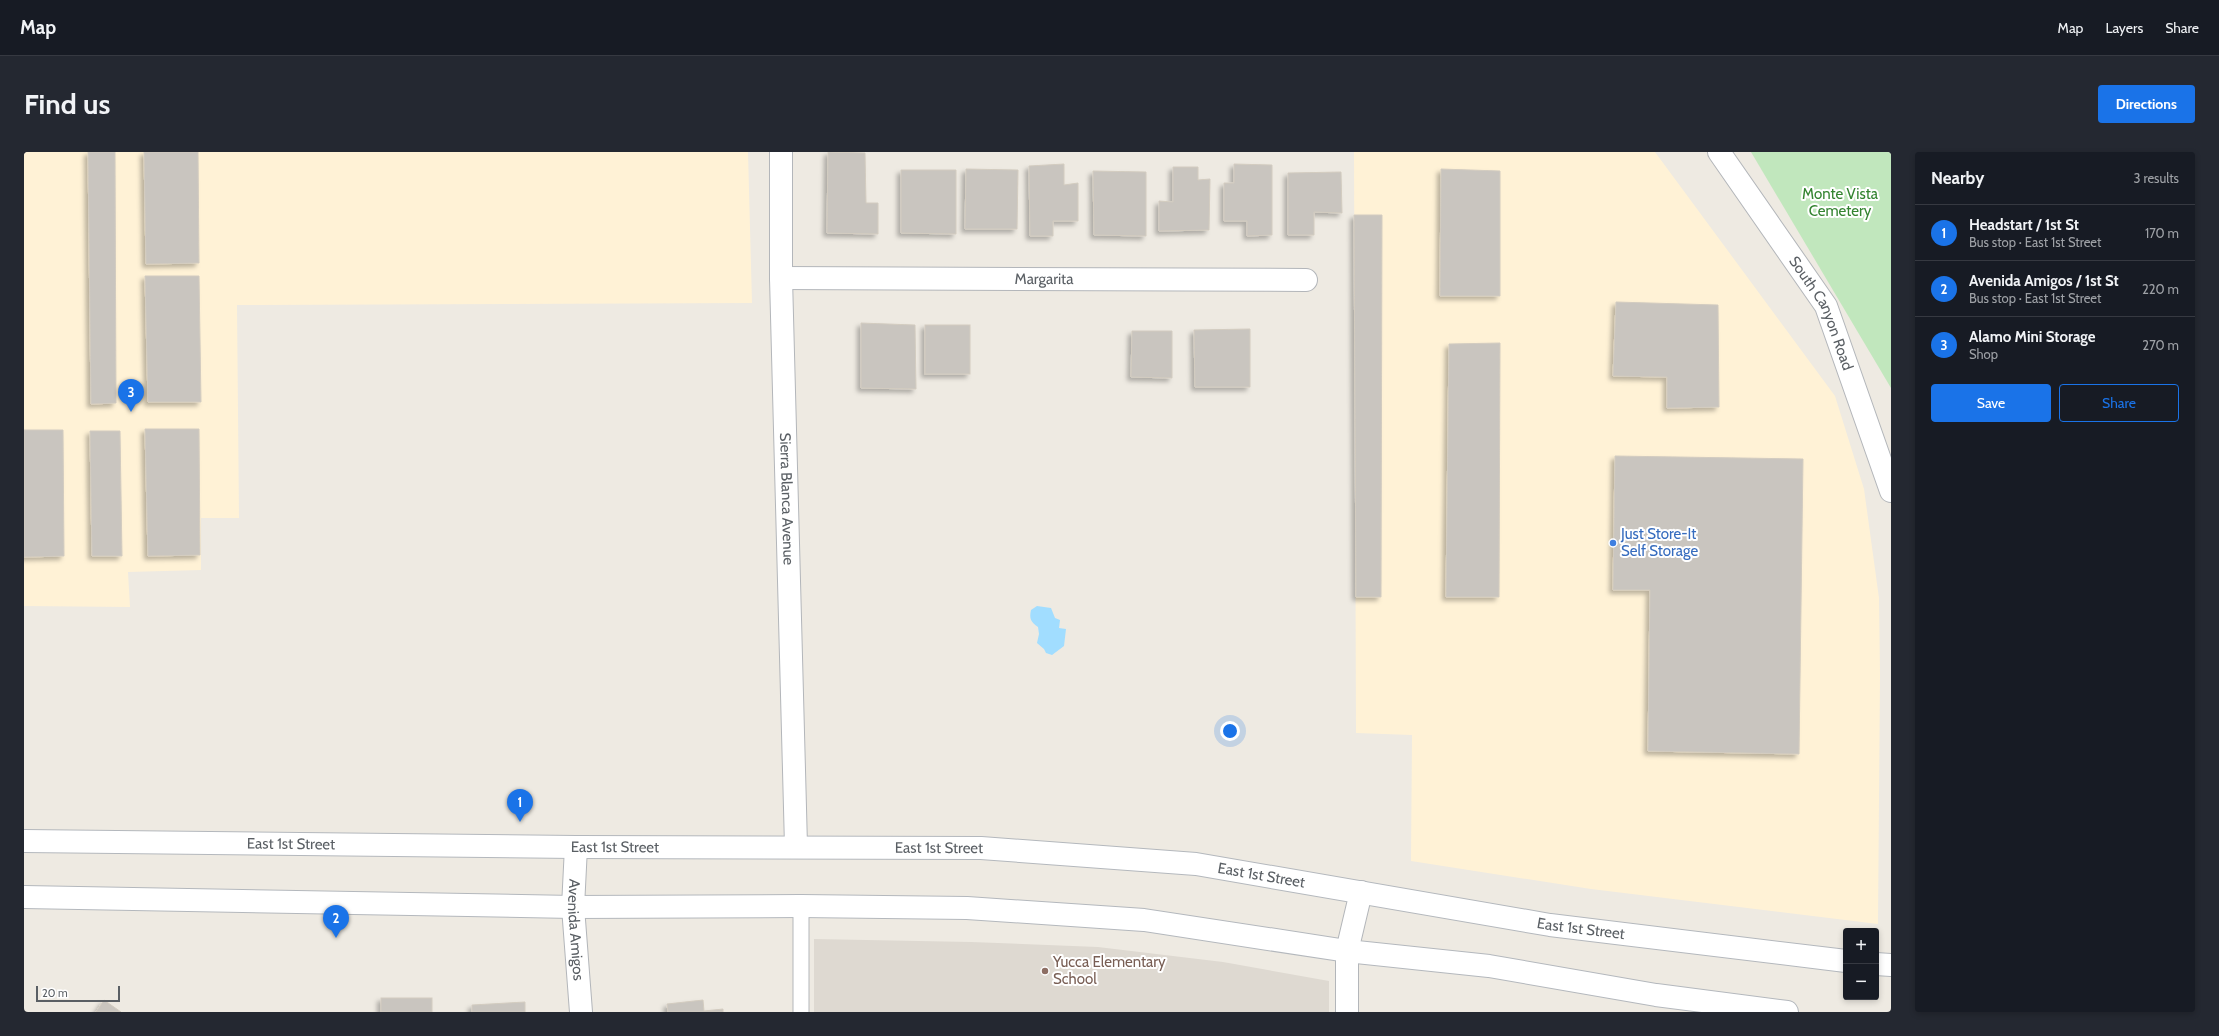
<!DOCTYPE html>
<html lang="en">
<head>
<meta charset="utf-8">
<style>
  body { margin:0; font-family:Cabin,sans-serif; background:#242831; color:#f1f3f6 }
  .controls { position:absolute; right:12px; bottom:12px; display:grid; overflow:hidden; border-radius:4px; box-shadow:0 2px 6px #0003 }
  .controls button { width:36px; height:36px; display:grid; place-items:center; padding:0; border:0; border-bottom:1px solid #363941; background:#171b24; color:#f1f3f6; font:20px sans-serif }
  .scale { position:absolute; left:12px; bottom:10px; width:84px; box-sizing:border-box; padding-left:4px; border:2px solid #5a5f64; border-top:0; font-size:11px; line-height:14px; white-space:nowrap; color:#5a5f64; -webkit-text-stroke:3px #fff; paint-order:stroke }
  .you { position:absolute; left:1206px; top:579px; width:14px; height:14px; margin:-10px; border:3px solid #fff; border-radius:50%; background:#1a73e8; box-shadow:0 0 0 6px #1a73e833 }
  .badge { display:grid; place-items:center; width:26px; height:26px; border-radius:50%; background:#1a73e8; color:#fff; font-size:13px; font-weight:700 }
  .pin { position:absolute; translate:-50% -33px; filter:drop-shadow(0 1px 2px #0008) }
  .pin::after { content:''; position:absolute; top:21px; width:14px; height:12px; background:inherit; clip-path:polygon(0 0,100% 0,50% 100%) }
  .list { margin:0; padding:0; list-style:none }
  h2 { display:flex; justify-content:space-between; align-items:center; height:52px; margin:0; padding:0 16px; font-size:17px }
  h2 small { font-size:13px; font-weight:400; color:#9ea1a6 }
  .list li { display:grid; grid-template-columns:26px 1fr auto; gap:12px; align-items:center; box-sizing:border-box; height:56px; padding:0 16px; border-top:1px solid #363941 }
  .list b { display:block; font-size:15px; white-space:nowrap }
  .list p { margin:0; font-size:13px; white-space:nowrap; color:#9ea1a6 }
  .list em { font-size:13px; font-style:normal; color:#9ea1a6 }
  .actions { display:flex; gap:8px; padding:12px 16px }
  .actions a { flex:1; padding:9px 0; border:1px solid #1a73e8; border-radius:4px; text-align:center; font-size:14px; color:#1a73e8 }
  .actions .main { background:#1a73e8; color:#fff }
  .map { position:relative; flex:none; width:1867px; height:860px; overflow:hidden; border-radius:4px }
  header { display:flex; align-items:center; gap:24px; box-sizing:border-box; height:56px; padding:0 20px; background:#171b24; border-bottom:1px solid #363941 }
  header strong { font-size:19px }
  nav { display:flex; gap:22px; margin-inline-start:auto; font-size:14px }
  .intro { display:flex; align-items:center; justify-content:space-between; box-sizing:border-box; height:96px; padding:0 24px }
  h1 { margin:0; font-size:28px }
  .button { padding:10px 18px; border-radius:4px; background:#1a73e8; color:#fff; font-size:14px; font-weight:700 }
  main { display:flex; gap:24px; padding:0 24px }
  aside { flex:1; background:#171b24; border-radius:4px; box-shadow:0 2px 6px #0003 }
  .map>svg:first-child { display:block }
  .commercial { fill:#fff2d6 }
  .education { fill:#ded9d1 }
  .green { fill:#c1e7bd }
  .water { fill:#a1ddff }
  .building { fill:#c9c5bf; stroke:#d3ccc0; filter:url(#shadow) }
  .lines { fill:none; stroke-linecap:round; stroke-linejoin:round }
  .service-casing { stroke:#b3b6ba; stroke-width:17 }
  .minor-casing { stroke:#b3b6ba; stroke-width:24 }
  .tertiary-casing { stroke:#b3b6ba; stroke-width:24 }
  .secondary-casing { stroke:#b4b8bd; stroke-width:24 }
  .service { stroke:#fff; stroke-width:15 }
  .minor { stroke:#fff; stroke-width:22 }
  .tertiary { stroke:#fff; stroke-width:22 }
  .secondary { stroke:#fff; stroke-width:22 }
  .shop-dot { fill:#3f7fe0; stroke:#fff; stroke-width:1.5 }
  .education-dot { fill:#8d6e63; stroke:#fff; stroke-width:1.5 }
  .labels { text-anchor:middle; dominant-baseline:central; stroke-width:4; stroke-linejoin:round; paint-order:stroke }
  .park-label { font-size:15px; fill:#348431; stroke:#fff }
  .street-label { font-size:15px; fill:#5a5f64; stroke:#fff }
  .shop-label { font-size:15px; fill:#366cbe; stroke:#fff; text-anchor:start }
  .education-label { font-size:15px; fill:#785e54; stroke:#fff; text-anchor:start }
</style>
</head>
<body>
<header>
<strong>Map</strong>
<nav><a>Map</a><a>Layers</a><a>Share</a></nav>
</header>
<div class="intro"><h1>Find us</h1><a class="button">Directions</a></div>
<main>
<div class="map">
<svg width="1867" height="860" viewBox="0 0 1867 860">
  <defs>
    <filter id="shadow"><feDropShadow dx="-3.5" dy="3.5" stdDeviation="2" flood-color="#0004"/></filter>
  </defs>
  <rect width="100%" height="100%" fill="#eeeae2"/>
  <!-- commercial -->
  <g class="commercial">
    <polygon points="0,0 724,0 728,151 213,153 215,366 177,366 177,418 104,420 106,455 0,454"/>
    <polygon points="1330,0 1631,0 1811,244 1840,337 1855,446 1856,523 1854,772 1567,737 1387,709 1388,583 1332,581"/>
  </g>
  <!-- education -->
  <polygon class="education" points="790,787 947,790 1074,795 1199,810 1305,829 1305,860 790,860"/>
  <!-- green -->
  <polygon class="green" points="1727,0 1867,0 1867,236"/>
  <!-- water -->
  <path class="water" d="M 1013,454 L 1027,456 L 1031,466 L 1036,468 L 1035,476 L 1042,477 L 1040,494 L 1028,503 L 1022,501 L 1020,497 L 1013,491 L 1015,482 L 1014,475 C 1007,470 1005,467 1007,458 Z"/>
  <!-- building -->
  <g class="building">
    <polygon points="64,0 91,0 92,251 67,252"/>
    <polygon points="120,0 174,0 175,111 122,112"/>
    <polygon points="804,0 841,1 842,51 854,51 854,82 803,81"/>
    <polygon points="1040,12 1040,33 1054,31 1054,69 1029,69 1029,84 1006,84 1005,14"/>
    <polygon points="1210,12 1248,13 1248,83 1223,84 1223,69 1200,69 1200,31 1210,31"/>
    <polygon points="1149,15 1174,15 1174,28 1186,27 1185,78 1135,79 1135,49 1149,50"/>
    <polygon points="942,17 994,18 993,77 941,77"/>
    <polygon points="1417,17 1476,19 1476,144 1416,144"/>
    <polygon points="877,18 932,18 932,82 877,81"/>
    <polygon points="1069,19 1122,20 1122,84 1070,83"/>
    <polygon points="1317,20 1318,61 1290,60 1290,83 1264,83 1264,21"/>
    <polygon points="1330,63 1358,63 1357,445 1332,445"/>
    <polygon points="121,124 175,124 177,250 124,250"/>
    <polygon points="1592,150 1694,153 1695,255 1643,256 1643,225 1589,224"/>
    <polygon points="837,171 891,173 892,237 837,236"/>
    <rect x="901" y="173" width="45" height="49"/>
    <polygon points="1226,177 1226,235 1171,235 1170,178"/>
    <polygon points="1108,179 1148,179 1148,226 1107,225"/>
    <polygon points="1476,191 1475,445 1422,445 1425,192"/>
    <polygon points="121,277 175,277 176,403 124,404"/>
    <polygon points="0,278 39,278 40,404 0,405"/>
    <polygon points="66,279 96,279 98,404 68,404"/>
    <polygon points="1591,304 1779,307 1775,602 1624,599 1626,438 1589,438"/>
    <rect x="357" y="846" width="51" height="14"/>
    <polygon points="80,848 97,860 72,860"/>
    <polygon points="679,848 680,859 699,857 699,860 644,860 643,852"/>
    <polygon points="501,850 501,860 448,860 448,853"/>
  </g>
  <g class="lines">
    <defs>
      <polyline id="service" points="777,754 777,860"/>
      <g id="minor">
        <path id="s1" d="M 757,0 L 757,126 L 772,694"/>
        <path id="s2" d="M 757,126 L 1282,128"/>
        <path id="s3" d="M 552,695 L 549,755 L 557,860"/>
        <polyline points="1323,860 1323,799 1337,740"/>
      </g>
      <g id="tertiary">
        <path id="s4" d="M 1695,0 L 1802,154 L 1867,339"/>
      </g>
      <g id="secondary">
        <path id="s5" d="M 0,689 L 552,695 L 957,696 L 1172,712 L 1526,773 L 1822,809"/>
        <polyline points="0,745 549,755 777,754 943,756 1120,768 1323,799 1465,814 1632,843 1763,860"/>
        <polyline points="1852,812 1867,813"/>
      </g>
    </defs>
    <!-- service casing -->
    <use href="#service" class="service-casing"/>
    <!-- minor casing -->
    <use href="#minor" class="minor-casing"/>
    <!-- tertiary casing -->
    <use href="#tertiary" class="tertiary-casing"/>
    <!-- secondary casing -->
    <use href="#secondary" class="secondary-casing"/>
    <!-- service -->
    <use href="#service" class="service"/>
    <!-- minor -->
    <use href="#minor" class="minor"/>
    <!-- tertiary -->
    <use href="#tertiary" class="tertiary"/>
    <!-- secondary -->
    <use href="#secondary" class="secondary"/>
  </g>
  <!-- markers -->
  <circle class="shop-dot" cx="1589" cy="391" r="4"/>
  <circle class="education-dot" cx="1021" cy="819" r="4"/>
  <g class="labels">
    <!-- park labels -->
    <g class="park-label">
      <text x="1816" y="42">Monte Vista<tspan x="1816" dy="17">Cemetery</tspan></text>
    </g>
    <!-- street labels -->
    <g class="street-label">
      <text stroke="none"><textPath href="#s2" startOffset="263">Margarita</textPath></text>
      <text stroke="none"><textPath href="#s4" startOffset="192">South Canyon Road</textPath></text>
      <text stroke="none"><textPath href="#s1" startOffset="347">Sierra Blanca Avenue</textPath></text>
      <text stroke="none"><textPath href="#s5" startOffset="267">East 1st Street</textPath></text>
      <text stroke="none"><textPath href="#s5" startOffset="591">East 1st Street</textPath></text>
      <text stroke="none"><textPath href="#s5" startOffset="915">East 1st Street</textPath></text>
      <text stroke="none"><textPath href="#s5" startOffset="1239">East 1st Street</textPath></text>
      <text stroke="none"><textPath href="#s5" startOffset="1563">East 1st Street</textPath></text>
      <text stroke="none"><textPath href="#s3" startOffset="83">Avenida Amigos</textPath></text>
    </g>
    <!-- shop labels -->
    <g class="shop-label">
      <text x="1597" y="382">Just Store-It<tspan x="1597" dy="17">Self Storage</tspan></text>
    </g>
    <!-- education labels -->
    <g class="education-label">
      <text x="1029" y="810">Yucca Elementary<tspan x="1029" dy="17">School</tspan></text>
    </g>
  </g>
</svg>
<div class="controls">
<button>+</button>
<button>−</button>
</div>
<div class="scale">20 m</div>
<div class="you"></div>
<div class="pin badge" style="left:496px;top:670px">1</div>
<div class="pin badge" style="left:312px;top:786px">2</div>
<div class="pin badge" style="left:107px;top:260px">3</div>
</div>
<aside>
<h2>Nearby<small>3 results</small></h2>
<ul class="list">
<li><span class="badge">1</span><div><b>Headstart / 1st St</b><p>Bus stop · East 1st Street</p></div><em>170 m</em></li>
<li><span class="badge">2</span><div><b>Avenida Amigos / 1st St</b><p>Bus stop · East 1st Street</p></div><em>220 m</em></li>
<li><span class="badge">3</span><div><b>Alamo Mini Storage</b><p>Shop</p></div><em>270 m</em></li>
</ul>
<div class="actions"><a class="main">Save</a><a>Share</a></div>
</aside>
</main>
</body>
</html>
